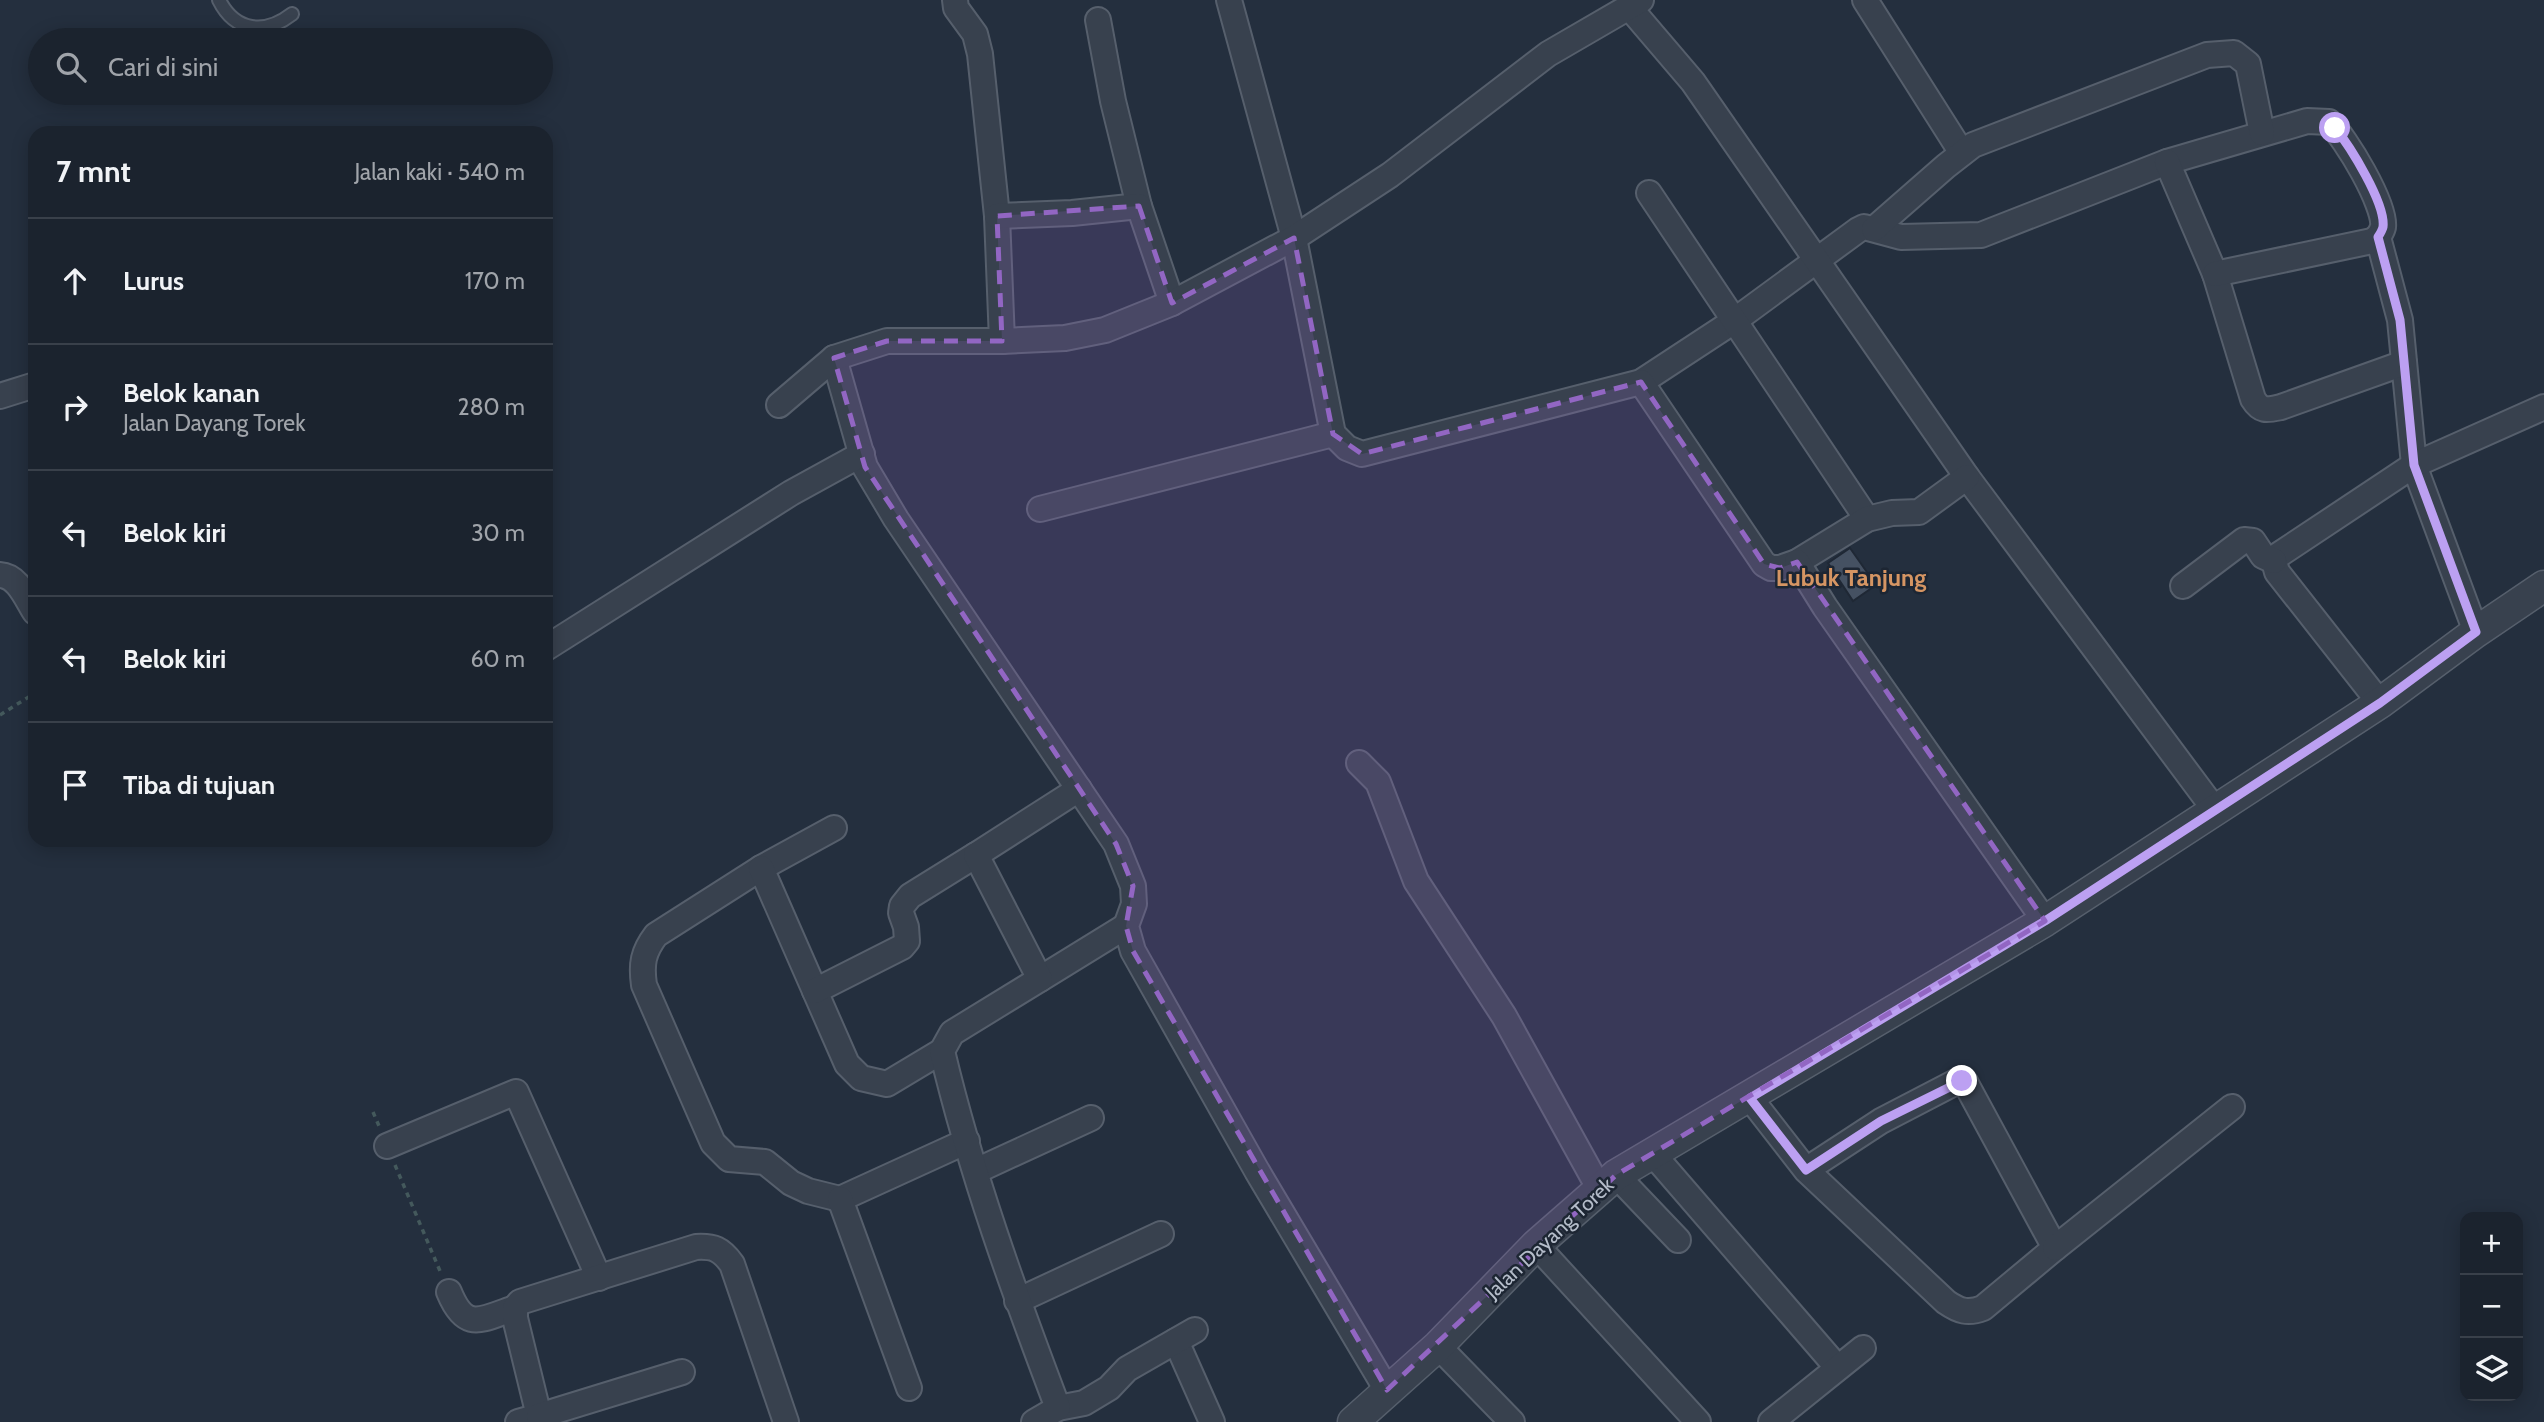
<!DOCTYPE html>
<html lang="id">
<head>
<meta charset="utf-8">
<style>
  body { margin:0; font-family:Cabin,sans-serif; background:#282f3a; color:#f1f3f6 }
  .controls { position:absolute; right:21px; bottom:21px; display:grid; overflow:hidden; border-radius:14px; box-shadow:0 4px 18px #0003 }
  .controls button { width:63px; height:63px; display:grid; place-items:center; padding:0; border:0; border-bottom:2px solid #39404a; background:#1b232e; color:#f1f3f6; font:35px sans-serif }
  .stop { position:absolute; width:21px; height:21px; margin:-16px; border:5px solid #bca0f2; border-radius:50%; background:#fff }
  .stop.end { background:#bca0f2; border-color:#fff; box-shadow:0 2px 7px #0008 }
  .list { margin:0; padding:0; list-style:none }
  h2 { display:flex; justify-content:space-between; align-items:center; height:91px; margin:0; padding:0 28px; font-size:30px }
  h2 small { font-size:23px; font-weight:400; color:#a0a4aa }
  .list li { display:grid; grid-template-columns:46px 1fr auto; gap:21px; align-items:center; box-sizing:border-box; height:126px; padding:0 28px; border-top:2px solid #39404a }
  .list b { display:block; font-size:26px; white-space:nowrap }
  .list p { margin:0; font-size:23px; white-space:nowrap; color:#a0a4aa }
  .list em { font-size:23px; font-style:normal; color:#a0a4aa }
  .icon { flex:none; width:38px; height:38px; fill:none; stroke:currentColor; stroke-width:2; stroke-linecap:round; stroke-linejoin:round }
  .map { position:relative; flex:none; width:2544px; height:1422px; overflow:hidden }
  .search { position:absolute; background:#1b232e; box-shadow:0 4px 18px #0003; left:28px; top:28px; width:525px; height:77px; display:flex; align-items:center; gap:18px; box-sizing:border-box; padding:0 24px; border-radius:38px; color:#a0a4aa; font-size:26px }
  .panel { position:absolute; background:#1b232e; box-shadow:0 4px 18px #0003; left:28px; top:126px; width:525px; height:721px; border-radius:21px }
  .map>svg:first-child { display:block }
  .building { fill:#455162; stroke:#1f2835; stroke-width:2 }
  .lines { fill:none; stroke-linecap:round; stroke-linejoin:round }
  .service-casing { stroke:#565f6c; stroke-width:16 }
  .minor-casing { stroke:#565f6c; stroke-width:28 }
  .tertiary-casing { stroke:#565f6c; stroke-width:33 }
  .path { stroke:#44595c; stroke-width:3.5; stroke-dasharray:5 5; stroke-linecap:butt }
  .service { stroke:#38414e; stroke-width:12 }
  .minor { stroke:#38414e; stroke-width:24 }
  .tertiary { stroke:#38414e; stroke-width:30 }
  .route { stroke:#bca0f2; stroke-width:9 }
  .marked { fill:#9266c3; fill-opacity:0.2; stroke:#9266c3; stroke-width:5; stroke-dasharray:14 9; stroke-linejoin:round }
  .labels { text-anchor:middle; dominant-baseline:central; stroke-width:5; stroke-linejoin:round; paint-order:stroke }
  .street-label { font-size:21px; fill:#b4bcc9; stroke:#1d2633 }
  .quarter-label { font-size:24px; font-weight:bold; fill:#d59563; stroke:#1d2633 }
</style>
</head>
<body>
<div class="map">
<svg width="2544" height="1422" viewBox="0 0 2544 1422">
  <rect width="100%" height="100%" fill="#242f3e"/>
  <!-- building -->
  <polygon class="building" points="1850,548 1876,585 1853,601 1828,563"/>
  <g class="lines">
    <defs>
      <path id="service" d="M 219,0 C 235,32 265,35 292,14"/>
      <g id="minor">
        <polyline points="955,0 956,8 975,34 980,54 997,216 1002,341"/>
        <path d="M 1229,0 L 1294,238 L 1333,434 L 1347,448 L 1362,454 L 1641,382 L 1734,321 L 1858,230 L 1864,227 L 1901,237 L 1981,235 L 2167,162 L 2307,121 L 2329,122 C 2345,137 2386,205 2383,227 C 2382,231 2380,234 2378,237 L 2400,320 L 2414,465 L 2476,632"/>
        <polyline points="1865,0 1962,153"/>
        <polyline points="1629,7 1693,82 1967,477 2215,810"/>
        <polyline points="1098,20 1113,101 1139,206 1172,303"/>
        <path d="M 2167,162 L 2215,274 L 2253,399 C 2261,412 2267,410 2281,407 L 2404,363"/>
        <polyline points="1649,193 1867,519"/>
        <polyline points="997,216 1072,213 1139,206"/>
        <polyline points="1874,229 1946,166 1973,145 2207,55 2234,53 2248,64 2262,133"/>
        <polyline points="2215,274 2372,241 2378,237"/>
        <polyline points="834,358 865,467 896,519 1116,844 1133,886 1134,904 1126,926 1133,951 1257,1171 1387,1390"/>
        <polyline points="1641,382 1764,564 1771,568 1780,568 1797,562 1867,519 1892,513 1919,512 1967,477"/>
        <polyline points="0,396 35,385"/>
        <polyline points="779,405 834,358 887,341 1002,341 1065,338 1105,330 1172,303 1294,238 1390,175 1548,54 1641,0"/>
        <polyline points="1040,509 1333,434"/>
        <polyline points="2274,561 2277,556 2414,465 2544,407"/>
        <polyline points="2274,561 2277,572 2380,703"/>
        <polyline points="1797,562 1825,607 2045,921"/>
        <path d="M 0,575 C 18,576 26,598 35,612"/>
        <polyline points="2183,586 2244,540 2253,541 2263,556 2274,561"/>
        <polyline points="546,648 791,493 862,454"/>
        <polyline points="1359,763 1378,782 1416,881 1504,1016 1599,1188"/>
        <path d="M 834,828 L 761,868 L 656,935 C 643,952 641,964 644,985 L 713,1143 L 729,1159 L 765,1162 L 791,1183 L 808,1191 L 840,1199 L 967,1141"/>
        <polyline points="761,868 847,1064 861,1078 887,1084 942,1051"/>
        <polyline points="1040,979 1126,926"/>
        <polyline points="815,991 902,947 907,941 906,927 901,913 902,906 910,896 976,855"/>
        <path d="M 1750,1098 L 1806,1170 L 1946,1302 C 1959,1311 1968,1314 1983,1308 L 2055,1248 L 1965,1082 L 1956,1082 L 1881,1121 L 1806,1170"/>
        <polyline points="387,1146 516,1092 599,1278"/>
        <polyline points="1652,1153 1837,1367"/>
        <polyline points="976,1171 1091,1118"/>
        <polyline points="1616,1175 1678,1240"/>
        <polyline points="840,1199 909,1388"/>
        <polyline points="1536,1245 1698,1422"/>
        <polyline points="2055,1248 2232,1107"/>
        <path d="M 449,1292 C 466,1333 481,1319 515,1308"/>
        <polyline points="1017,1301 1161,1234"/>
        <polyline points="1176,1341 1212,1422"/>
        <polyline points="1438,1346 1512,1422"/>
        <polyline points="1058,1408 1084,1403 1109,1388 1127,1369 1195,1330"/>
        <path d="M 518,1422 L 539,1416 L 515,1318 L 515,1308 L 520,1302 L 696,1247 C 714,1246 721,1249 732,1264 L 786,1422"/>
        <polyline points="541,1422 539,1416 682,1372"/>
        <path d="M 1034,1422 L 1058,1408 C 1014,1292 971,1173 942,1051 L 952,1033 L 1040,979 L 976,855 L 1079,789"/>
        <polyline points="1771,1422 1863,1348"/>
      </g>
      <polyline id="tertiary" points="1353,1422 1438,1346 1536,1245 1616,1175 2045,921 2380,703 2476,632 2544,586"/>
    </defs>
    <!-- service casing -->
    <use href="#service" class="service-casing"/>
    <!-- minor casing -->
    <use href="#minor" class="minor-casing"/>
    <!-- tertiary casing -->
    <use href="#tertiary" class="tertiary-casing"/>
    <!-- path -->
    <g class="path">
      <polyline points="0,715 35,693"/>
      <polyline points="373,1112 379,1126"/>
      <polyline points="395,1165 440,1271"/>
    </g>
    <!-- service -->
    <use href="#service" class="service"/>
    <!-- minor -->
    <use href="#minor" class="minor"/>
    <!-- tertiary -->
    <use href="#tertiary" class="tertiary"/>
  </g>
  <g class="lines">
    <!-- route -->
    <path class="route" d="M 1962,1081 L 1881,1121 L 1806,1170 L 1750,1098 L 2045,921 L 2380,703 L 2476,632 L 2414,465 L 2400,320 L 2378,237 C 2380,234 2382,231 2383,227 C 2386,204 2350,146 2335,128"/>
  </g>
  <!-- marked area -->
  <path class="marked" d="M 1139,206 L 1172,303 L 1294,238 L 1333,434 L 1362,454 L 1641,382 L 1764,564 L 1780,568 L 1797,562 L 2045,921 L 1616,1175 L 1387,1390 L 1133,951 L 1126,926 L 1133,886 L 1116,844 L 865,467 L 834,358 L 887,341 L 1002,341 L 997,216 Z"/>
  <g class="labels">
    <!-- street labels -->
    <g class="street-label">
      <text transform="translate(1549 1238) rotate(-43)">Jalan Dayang Torek</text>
    </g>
    <!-- quarter labels -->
    <g class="quarter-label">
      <text x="1851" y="577">Lubuk Tanjung</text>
    </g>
  </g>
</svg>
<div class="controls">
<button>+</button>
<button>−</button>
<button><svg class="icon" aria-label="layers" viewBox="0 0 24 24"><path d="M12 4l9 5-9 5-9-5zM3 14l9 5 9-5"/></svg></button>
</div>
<div class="stop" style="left:2335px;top:128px"></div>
<div class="stop end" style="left:1962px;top:1081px"></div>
<div class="search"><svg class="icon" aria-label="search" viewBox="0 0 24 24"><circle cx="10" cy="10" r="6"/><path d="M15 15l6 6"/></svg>Cari di sini</div>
<section class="panel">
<h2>7 mnt<small>Jalan kaki · 540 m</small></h2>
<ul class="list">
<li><svg class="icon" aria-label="ahead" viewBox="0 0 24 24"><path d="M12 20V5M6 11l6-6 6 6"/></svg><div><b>Lurus</b></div><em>170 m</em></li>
<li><svg class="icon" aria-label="right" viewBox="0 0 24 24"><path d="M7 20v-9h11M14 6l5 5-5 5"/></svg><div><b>Belok kanan</b><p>Jalan Dayang Torek</p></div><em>280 m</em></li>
<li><svg class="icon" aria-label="left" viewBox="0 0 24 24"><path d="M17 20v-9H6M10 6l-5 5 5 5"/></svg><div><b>Belok kiri</b></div><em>30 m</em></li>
<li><svg class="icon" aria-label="left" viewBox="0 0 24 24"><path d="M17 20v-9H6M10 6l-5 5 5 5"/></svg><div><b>Belok kiri</b></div><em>60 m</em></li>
<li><svg class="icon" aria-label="arrive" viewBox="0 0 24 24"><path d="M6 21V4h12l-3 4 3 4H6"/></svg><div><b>Tiba di tujuan</b></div></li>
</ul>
</section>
</div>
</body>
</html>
